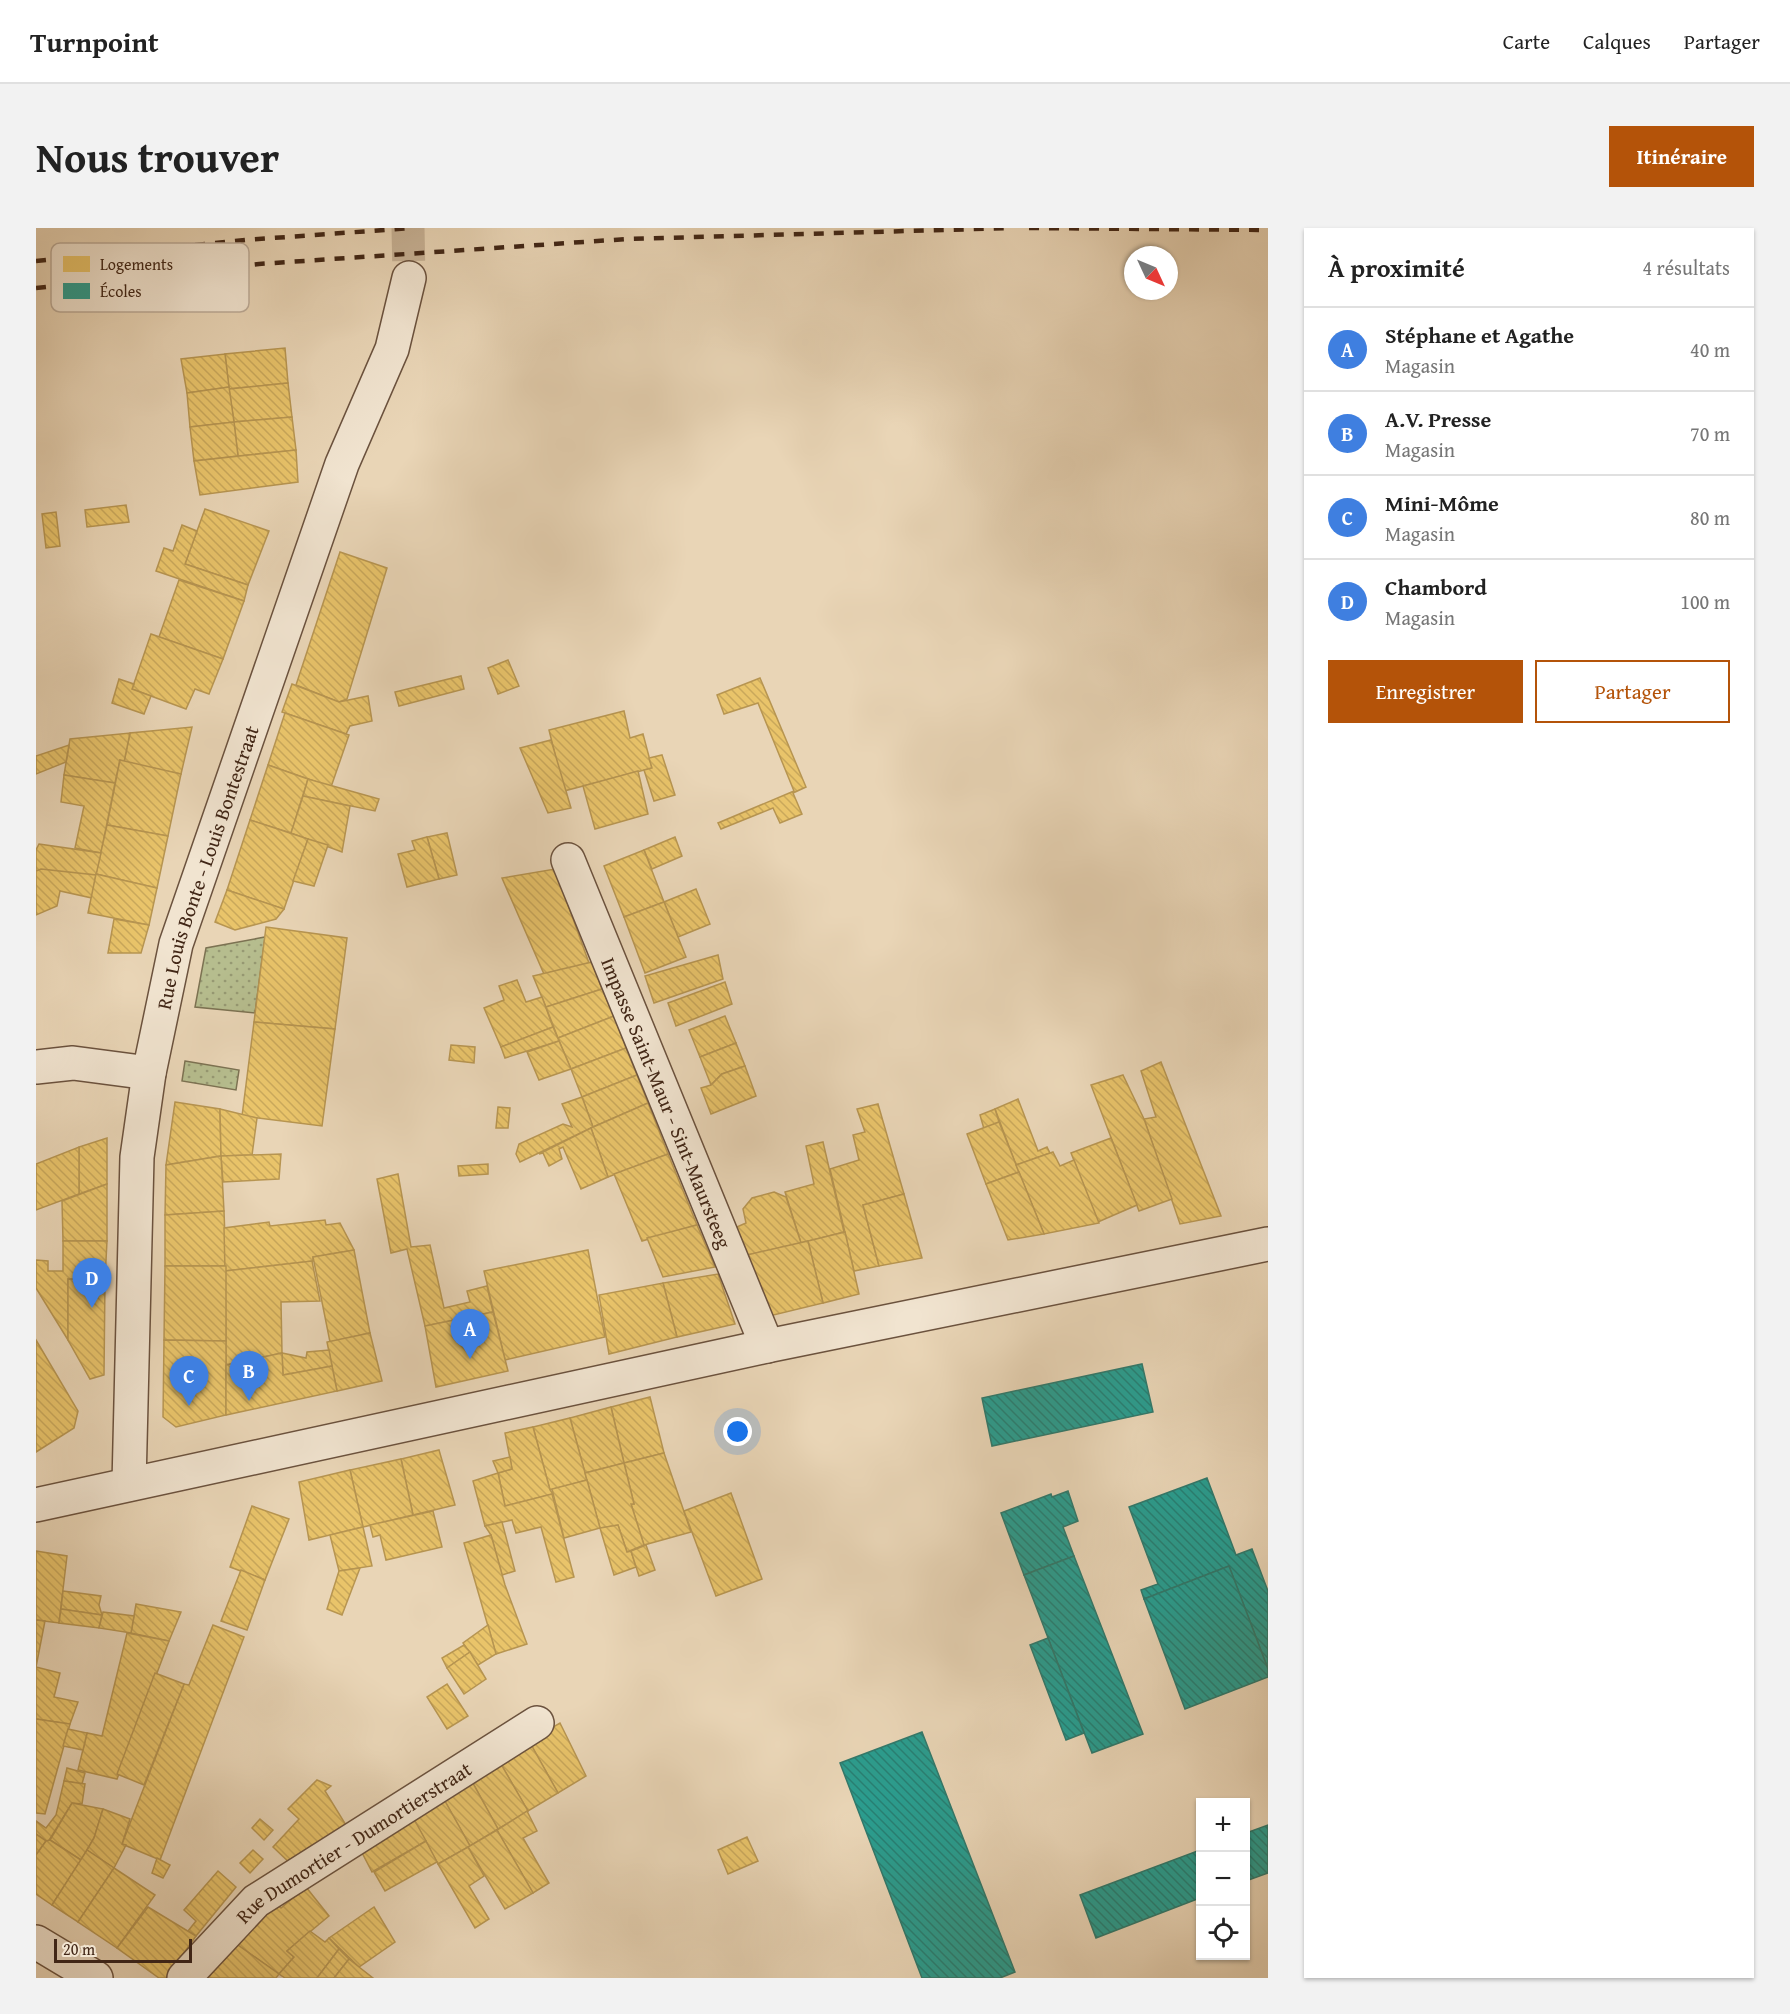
<!DOCTYPE html>
<html lang="fr">
<head>
<meta charset="utf-8">
<style>
  body { margin:0; font-family:"Gentium Book Plus",serif; background:#f2f2f2; color:#222 }
  .controls { position:absolute; right:18px; bottom:18px; display:grid; overflow:hidden; border-radius:0px; box-shadow:0 2px 4px #0004 }
  .controls button { width:54px; height:54px; display:grid; place-items:center; padding:0; border:0; border-bottom:2px solid #e0e0e0; background:#fff; color:#222; font:30px sans-serif }
  .compass { position:absolute; left:1088px; top:18px; width:54px; height:54px; border-radius:50%; background:#fff; box-shadow:0 2px 4px #0004; rotate:134deg }
  .scale { position:absolute; left:18px; bottom:15px; width:138px; box-sizing:border-box; padding-left:6px; border:3px solid #412616; border-top:0; font-size:16px; line-height:21px; white-space:nowrap; color:#412616; -webkit-text-stroke:4px #f1e4d0; paint-order:stroke }
  .you { position:absolute; left:702px; top:1204px; width:21px; height:21px; margin:-15px; border:4px solid #fff; border-radius:50%; background:#1a73e8; box-shadow:0 0 0 9px #1a73e833 }
  .badge { display:grid; place-items:center; width:39px; height:39px; border-radius:50%; background:#b45309; color:#fff; font-size:20px; font-weight:700 }
  .pin { position:absolute; translate:-50% -50px; filter:drop-shadow(0 2px 3px #0008) }
  .pin::after { content:''; position:absolute; top:32px; width:21px; height:18px; background:inherit; clip-path:polygon(0 0,100% 0,50% 100%) }
  .list { margin:0; padding:0; list-style:none }
  h2 { display:flex; justify-content:space-between; align-items:center; height:78px; margin:0; padding:0 24px; font-size:26px }
  h2 small { font-size:20px; font-weight:400; color:#767676 }
  .list li { display:grid; grid-template-columns:39px 1fr auto; gap:18px; align-items:center; box-sizing:border-box; height:84px; padding:0 24px; border-top:2px solid #e0e0e0 }
  .list b { display:block; font-size:22px; white-space:nowrap }
  .list p { margin:0; font-size:20px; white-space:nowrap; color:#767676 }
  .list em { font-size:20px; font-style:normal; color:#767676 }
  .actions { display:flex; gap:12px; padding:18px 24px }
  .actions a { flex:1; padding:14px 0; border:2px solid #b45309; border-radius:0px; text-align:center; font-size:21px; color:#b45309 }
  .actions .main { background:#b45309; color:#fff }
  .icon { flex:none; width:33px; height:33px; fill:none; stroke:currentColor; stroke-width:2; stroke-linecap:round; stroke-linejoin:round }
  .map { position:relative; flex:none; width:1232px; height:1750px; overflow:hidden; border-radius:0px }
  header { display:flex; align-items:center; gap:36px; box-sizing:border-box; height:84px; padding:0 30px; background:#fff; border-bottom:2px solid #e0e0e0 }
  header strong { font-size:28px }
  nav { display:flex; gap:33px; margin-inline-start:auto; font-size:21px }
  .intro { display:flex; align-items:center; justify-content:space-between; box-sizing:border-box; height:144px; padding:0 36px }
  h1 { margin:0; font-size:42px }
  .button { padding:15px 27px; border-radius:0px; background:#b45309; color:#fff; font-size:21px; font-weight:700 }
  main { display:flex; gap:36px; padding:0 36px }
  aside { flex:1; background:#fff; border-radius:0px; box-shadow:0 2px 4px #0004 }
  .map>svg:first-child { display:block }
  .park { fill:url(#park-dots); stroke:#7c7252; stroke-width:1.5 }
  .homes { fill:url(#homes-back-hatch); stroke:#b79551; stroke-width:1.5 }
  .schools { fill:url(#schools-back-hatch); stroke:#31796b; stroke-width:1.5 }
  .lines { fill:none; stroke-linecap:round; stroke-linejoin:round }
  .minor-tunnel { stroke:#c7b296; stroke-width:33; stroke-dasharray:33 16; stroke-linecap:butt }
  .minor-casing { stroke:#6b523e; stroke-width:36 }
  .minor { stroke:#f1e4d0; stroke-width:33 }
  .rail { stroke:#412616; stroke-width:4.5; stroke-dasharray:10 10; stroke-linecap:butt }
  .labels { text-anchor:middle; dominant-baseline:central; stroke-width:6; stroke-linejoin:round; paint-order:stroke }
  .street-label { font-size:20px; fill:#412616; stroke:#f1e4d0 }
  .key { fill:#f1e4d0; stroke:#bcab98; stroke-width:1.5 }
  .key-label { font-size:16px; fill:#412616 }
</style>
</head>
<body>
<header>
<strong>Turnpoint</strong>
<nav><a>Carte</a><a>Calques</a><a>Partager</a></nav>
</header>
<div class="intro"><h1>Nous trouver</h1><a class="button">Itinéraire</a></div>
<main>
<div class="map">
<svg width="1232" height="1750" viewBox="0 0 1232 1750">
  <defs>
    <pattern id="park-dots" width="8" height="8" patternUnits="userSpaceOnUse" patternTransform="scale(1.5)"><rect width="8" height="8" fill="#b6bd8e"/><path d="M2 2h.1M6 6h.1" fill="none" stroke="#969973" stroke-width="1.8" stroke-linecap="round"/></pattern>
    <pattern id="homes-back-hatch" width="6" height="6" patternUnits="userSpaceOnUse" patternTransform="scale(1.5)"><rect width="6" height="6" fill="#e9c46a"/><path d="M-1 5l2 2M0 0l6 6M5-1l2 2" fill="none" stroke="#c9a85b"/></pattern>
    <pattern id="schools-back-hatch" width="6" height="6" patternUnits="userSpaceOnUse" patternTransform="scale(1.5)"><rect width="6" height="6" fill="#2a9d8f"/><path d="M-1 5l2 2M0 0l6 6M5-1l2 2" fill="none" stroke="#268074"/></pattern>
  </defs>
  <rect width="100%" height="100%" fill="#e9d5b6"/>
  <filter id="stains"><feTurbulence type="fractalNoise" baseFrequency=".00333" numOctaves="4"/><feColorMatrix values="0 0 0 0 .2 0 0 0 0 .09 0 0 0 0 .02 0 0 0 .5 -.17"/></filter>
  <radialGradient id="worn" r=".72"><stop offset=".6" stop-color="#630" stop-opacity="0"/><stop offset="1" stop-color="#630" stop-opacity=".3"/></radialGradient>
  <!-- park -->
  <g class="park">
    <polygon points="229,709 219,785 159,779 170,720"/>
    <polygon points="149,833 203,842 200,862 146,853"/>
  </g>
  <!-- homes -->
  <g class="homes">
    <polygon points="249,120 252,155 193,161 189,126"/>
    <polygon points="189,126 193,159 151,165 145,131"/>
    <polygon points="252,155 256,189 198,194 193,161"/>
    <polygon points="193,159 198,194 154,199 151,165"/>
    <polygon points="256,189 260,222 202,228 198,194"/>
    <polygon points="198,194 202,228 158,233 154,199"/>
    <polygon points="260,222 262,254 164,267 158,233"/>
    <polygon points="90,277 93,294 51,299 49,282"/>
    <polygon points="169,281 233,303 212,357 149,336"/>
    <polygon points="20,284 24,318 10,320 6,286"/>
    <polygon points="146,297 161,303 149,336 212,357 208,373 120,343 128,320 137,323"/>
    <polygon points="304,324 351,340 311,471 303,474 260,457"/>
    <polygon points="143,352 208,373 187,431 123,409"/>
    <polygon points="115,406 187,431 173,466 159,461 150,481 96,461"/>
    <polygon points="472,432 483,458 462,466 452,440"/>
    <polygon points="425,448 428,461 363,478 359,464"/>
    <polygon points="724,450 770,559 757,565 766,586 744,595 737,580 685,601 682,595 758,563 722,475 688,486 681,467"/>
    <polygon points="83,451 98,456 96,461 115,468 108,486 76,475"/>
    <polygon points="256,456 303,474 332,468 336,493 314,498 310,506 246,484"/>
    <polygon points="588,483 594,510 607,506 616,540 528,563 513,502"/>
    <polygon points="249,485 313,507 295,559 232,537"/>
    <polygon points="156,499 145,546 88,534 94,505"/>
    <polygon points="94,505 88,534 84,532 79,555 28,547 34,511"/>
    <polygon points="515,512 535,580 512,585 484,520"/>
    <polygon points="33,517 30,534 0,546 0,528"/>
    <polygon points="626,527 639,567 618,573 608,542 616,540 613,530"/>
    <polygon points="84,532 145,546 132,608 71,597"/>
    <polygon points="232,537 272,551 255,605 214,592"/>
    <polygon points="602,543 612,586 559,601 547,558"/>
    <polygon points="28,547 79,555 65,625 39,620 48,578 25,574"/>
    <polygon points="272,551 343,571 339,583 267,568"/>
    <polygon points="267,568 314,578 306,624 255,605"/>
    <polygon points="214,592 272,611 248,681 191,662"/>
    <polygon points="71,597 132,608 121,660 60,646"/>
    <polygon points="411,605 421,647 403,651 391,609"/>
    <polygon points="391,609 403,651 371,659 362,626 379,622 376,613"/>
    <polygon points="639,609 646,628 616,641 608,622"/>
    <polygon points="272,611 292,617 278,658 257,653"/>
    <polygon points="3,616 65,625 60,647 0,643 0,622"/>
    <polygon points="608,622 628,674 588,689 568,638"/>
    <polygon points="5,641 60,647 56,670 24,663 21,678 0,687 0,643"/>
    <polygon points="519,641 553,735 508,746 466,650"/>
    <polygon points="60,646 121,660 113,697 52,685"/>
    <polygon points="660,661 674,696 642,709 628,674"/>
    <polygon points="191,662 248,681 240,691 199,702 179,694"/>
    <polygon points="628,674 650,729 609,745 588,689"/>
    <polygon points="78,691 113,697 105,725 72,725"/>
    <polygon points="230,699 311,710 299,801 218,794"/>
    <polygon points="682,727 687,751 618,775 609,748"/>
    <polygon points="556,734 566,761 510,779 497,748"/>
    <polygon points="481,752 490,774 506,769 517,799 465,819 448,780 468,772 463,758"/>
    <polygon points="689,754 696,776 640,798 632,775"/>
    <polygon points="566,761 578,788 522,810 510,779"/>
    <polygon points="578,788 590,820 535,841 522,810"/>
    <polygon points="689,788 700,815 664,829 653,802"/>
    <polygon points="218,794 299,801 286,898 206,888"/>
    <polygon points="517,799 523,813 469,830 465,819"/>
    <polygon points="523,813 535,841 503,852 491,824"/>
    <polygon points="700,815 709,838 686,846 675,857 664,829"/>
    <polygon points="415,817 439,819 438,835 413,832"/>
    <polygon points="590,820 601,847 546,869 535,841"/>
    <polygon points="1125,834 1185,988 1144,996 1108,891 1120,889 1105,843"/>
    <polygon points="709,838 720,868 675,886 665,860 675,857 686,846"/>
    <polygon points="601,847 612,875 557,899 546,869"/>
    <polygon points="1087,847 1108,891 1136,971 1103,983 1055,857"/>
    <polygon points="546,869 557,899 484,934 480,926 483,916 527,896 536,899 526,876"/>
    <polygon points="982,871 1002,923 1011,919 1014,925 980,937 959,881"/>
    <polygon points="139,874 184,881 185,928 130,937"/>
    <polygon points="612,875 632,926 572,949 555,900"/>
    <polygon points="842,876 868,966 827,977 843,1038 818,1043 794,941 823,932 817,907 829,904 821,881"/>
    <polygon points="462,879 474,880 472,900 460,900"/>
    <polygon points="184,881 221,890 216,927 185,928"/>
    <polygon points="959,881 963,894 948,901 944,887"/>
    <polygon points="963,894 983,944 950,956 931,906"/>
    <polygon points="555,900 572,949 545,961 527,919 523,921 526,931 513,938 507,925 503,926"/>
    <polygon points="71,910 71,956 43,966 43,919"/>
    <polygon points="1075,910 1101,977 1062,994 1035,925"/>
    <polygon points="787,914 808,1004 765,1015 749,964 778,956 770,918"/>
    <polygon points="43,919 43,966 0,982 0,936"/>
    <polygon points="1017,924 1024,938 1038,932 1063,995 1008,1006 980,937"/>
    <polygon points="245,926 243,951 187,954 185,928"/>
    <polygon points="632,926 661,997 606,1013 578,946"/>
    <polygon points="185,928 188,983 129,987 130,937"/>
    <polygon points="452,936 452,946 423,948 422,938"/>
    <polygon points="983,944 1008,1006 972,1012 950,956"/>
    <polygon points="362,946 375,1019 394,1017 408,1080 434,1074 431,1063 451,1058 457,1084 389,1098 371,1021 355,1025 341,951"/>
    <polygon points="71,956 71,1013 27,1013 26,973"/>
    <polygon points="738,964 750,969 765,1015 711,1027 696,1001 710,995 707,981 716,970"/>
    <polygon points="868,966 886,1030 843,1038 827,977"/>
    <polygon points="188,983 190,1038 129,1038 129,987"/>
    <polygon points="289,992 290,997 304,995 318,1022 277,1029 277,1033 189,1043 188,1000 233,994 234,998"/>
    <polygon points="661,997 679,1039 627,1049 611,1010"/>
    <polygon points="809,1004 823,1066 787,1075 772,1013"/>
    <polygon points="27,1013 71,1013 69,1052 32,1051 32,1112 0,1060 0,1032 12,1033 12,1043 27,1043"/>
    <polygon points="772,1013 787,1075 725,1090 711,1027"/>
    <polygon points="318,1022 334,1105 294,1114 277,1029"/>
    <polygon points="552,1022 569,1109 469,1132 448,1043"/>
    <polygon points="276,1033 284,1073 245,1074 246,1125 190,1137 189,1043"/>
    <polygon points="129,1038 190,1038 190,1113 128,1112"/>
    <polygon points="682,1046 699,1096 641,1109 627,1055"/>
    <polygon points="32,1051 69,1052 68,1147 54,1151 32,1112"/>
    <polygon points="627,1055 641,1109 573,1126 563,1067"/>
    <polygon points="457,1084 472,1143 400,1159 389,1098"/>
    <polygon points="334,1105 346,1153 301,1163 291,1114"/>
    <polygon points="0,1112 42,1183 38,1200 0,1224"/>
    <polygon points="128,1112 190,1113 190,1187 140,1199 127,1189"/>
    <polygon points="293,1122 296,1138 247,1147 246,1125 270,1130 271,1124"/>
    <polygon points="246,1125 247,1147 296,1138 301,1163 190,1187 190,1137"/>
    <polygon points="614,1169 628,1225 588,1235 575,1179"/>
    <polygon points="575,1179 588,1235 549,1245 534,1190"/>
    <polygon points="534,1190 551,1252 514,1262 497,1199"/>
    <polygon points="497,1199 514,1262 517,1266 469,1278 462,1245 476,1241 469,1205"/>
    <polygon points="403,1222 419,1277 377,1287 365,1231"/>
    <polygon points="628,1225 655,1304 608,1317 595,1276 598,1276 588,1235"/>
    <polygon points="474,1229 476,1241 462,1245 457,1233"/>
    <polygon points="365,1231 377,1287 327,1299 314,1242"/>
    <polygon points="588,1235 598,1276 595,1276 608,1317 591,1324 582,1297 564,1300 549,1245"/>
    <polygon points="314,1242 327,1299 273,1312 263,1254"/>
    <polygon points="462,1245 469,1278 516,1266 538,1349 520,1354 505,1299 480,1305 476,1292 449,1298 437,1253"/>
    <polygon points="551,1252 564,1300 528,1310 516,1261"/>
    <polygon points="695,1265 726,1351 680,1368 648,1283"/>
    <polygon points="216,1278 253,1291 229,1352 194,1339"/>
    <polygon points="397,1283 406,1319 350,1332 344,1307 337,1309 334,1297"/>
    <polygon points="466,1294 479,1343 466,1347 455,1307 449,1298"/>
    <polygon points="582,1297 591,1324 595,1323 600,1339 578,1347 564,1300"/>
    <polygon points="327,1299 336,1338 303,1343 294,1307"/>
    <polygon points="455,1307 469,1357 491,1416 460,1426 428,1315"/>
    <polygon points="610,1317 619,1342 603,1348 595,1323"/>
    <polygon points="0,1323 31,1328 23,1395 0,1392"/>
    <polygon points="324,1340 306,1387 291,1381 303,1343"/>
    <polygon points="205,1342 229,1352 211,1402 185,1393"/>
    <polygon points="27,1363 65,1368 63,1377 66,1387 25,1381"/>
    <polygon points="100,1376 145,1384 133,1413 95,1405"/>
    <polygon points="25,1381 66,1387 63,1400 23,1395"/>
    <polygon points="67,1384 98,1388 95,1405 63,1400"/>
    <polygon points="0,1392 9,1393 0,1439"/>
    <polygon points="177,1397 208,1409 124,1632 86,1616 148,1456 153,1457"/>
    <polygon points="452,1397 460,1426 442,1437 427,1415"/>
    <polygon points="91,1405 133,1413 81,1551 42,1542 51,1505 66,1508"/>
    <polygon points="428,1417 434,1424 411,1440 406,1430"/>
    <polygon points="434,1424 450,1451 428,1466 411,1440"/>
    <polygon points="0,1439 24,1445 18,1469 42,1474 34,1496 0,1491"/>
    <polygon points="119,1445 148,1456 108,1557 81,1546"/>
    <polygon points="411,1456 432,1488 411,1501 391,1469"/>
    <polygon points="0,1491 34,1496 9,1586 0,1585"/>
    <polygon points="524,1495 550,1548 522,1565 493,1513"/>
    <polygon points="32,1501 51,1505 47,1522 27,1518"/>
    <polygon points="493,1513 522,1565 492,1583 462,1531"/>
    <polygon points="462,1531 492,1583 462,1601 433,1548"/>
    <polygon points="31,1540 49,1545 46,1556 28,1553"/>
    <polygon points="433,1548 462,1601 434,1618 405,1566"/>
    <polygon points="281,1552 295,1558 289,1563 310,1597 258,1639 237,1619 263,1591 252,1581"/>
    <polygon points="28,1553 49,1556 46,1576 36,1575 12,1614 0,1606 0,1593 10,1600 20,1587"/>
    <polygon points="405,1566 434,1618 402,1636 374,1584"/>
    <polygon points="36,1575 67,1581 58,1610 45,1632 14,1612"/>
    <polygon points="67,1581 94,1591 86,1616 90,1617 78,1640 51,1622 58,1610"/>
    <polygon points="491,1583 501,1603 487,1610 513,1655 497,1665 461,1602"/>
    <polygon points="374,1584 390,1613 336,1644 321,1615"/>
    <polygon points="224,1591 237,1602 228,1612 216,1600"/>
    <polygon points="461,1602 497,1665 469,1681 432,1619"/>
    <polygon points="0,1606 10,1613 0,1627"/>
    <polygon points="711,1609 722,1633 692,1646 682,1622"/>
    <polygon points="14,1612 45,1632 16,1677 0,1666 0,1627 10,1613"/>
    <polygon points="390,1613 401,1634 349,1663 338,1644"/>
    <polygon points="432,1619 448,1648 433,1658 453,1691 439,1700 402,1636"/>
    <polygon points="51,1622 78,1640 42,1694 16,1677"/>
    <polygon points="217,1622 227,1631 214,1645 204,1635"/>
    <polygon points="121,1630 134,1637 127,1650 116,1645"/>
    <polygon points="78,1640 119,1667 81,1720 42,1694"/>
    <polygon points="182,1643 200,1659 160,1708 152,1703 160,1693 148,1682"/>
    <polygon points="270,1659 293,1688 251,1723 258,1729 243,1746 199,1715 237,1673 245,1680"/>
    <polygon points="112,1679 160,1708 130,1750 123,1750 81,1720"/>
    <polygon points="338,1679 359,1714 323,1739 293,1710"/>
    <polygon points="274,1703 289,1714 293,1710 303,1721 281,1750 249,1750 243,1746 258,1729 251,1723"/>
    <polygon points="199,1715 243,1746 240,1750 168,1750"/>
    <polygon points="303,1721 313,1731 298,1750 281,1750"/>
    <polygon points="313,1731 323,1739 337,1750 298,1750"/>
  </g>
  <!-- schools -->
  <g class="schools">
    <polygon points="1106,1136 1117,1184 956,1218 946,1170"/>
    <polygon points="1171,1250 1200,1327 1216,1321 1232,1363 1232,1441 1193,1338 1108,1371 1105,1362 1122,1356 1093,1279"/>
    <polygon points="1032,1263 1042,1293 1027,1299 1038,1328 988,1347 965,1285 1015,1266 1016,1269"/>
    <polygon points="1038,1328 1107,1506 1056,1525 988,1347"/>
    <polygon points="1193,1338 1232,1441 1232,1449 1149,1481 1108,1371"/>
    <polygon points="1012,1410 1048,1505 1030,1512 994,1417"/>
    <polygon points="886,1504 979,1744 964,1750 886,1750 804,1535"/>
    <polygon points="1232,1597 1232,1645 1210,1653 1210,1605"/>
    <polygon points="1164,1622 1164,1670 1060,1710 1044,1667"/>
  </g>
  <g class="lines">
    <!-- minor-tunnel -->
    <polyline class="minor-tunnel" points="372,0 373,50"/>
    <defs>
      <g id="minor">
        <path id="s1" d="M 532,632 L 731,1118"/>
        <polyline points="0,839 37,835 113,845"/>
        <path id="s2" d="M 93,1256 L 101,929 L 113,845 L 140,716 L 306,236 L 356,121 L 373,50"/>
        <polyline points="0,1277 731,1118 1232,1016"/>
        <polyline points="0,1714 60,1750"/>
        <path id="s3" d="M 148,1750 L 220,1673 L 501,1495"/>
      </g>
    </defs>
    <!-- minor casing -->
    <use href="#minor" class="minor-casing"/>
    <!-- minor -->
    <use href="#minor" class="minor"/>
    <!-- rail -->
    <g class="rail">
      <polyline points="993,0 1232,2"/>
      <polyline points="0,33 209,12 376,0"/>
      <polyline points="0,60 223,36 591,11 977,0"/>
    </g>
  </g>
  <g class="labels">
    <!-- street labels -->
    <g class="street-label">
      <text stroke="none"><textPath href="#s2" startOffset="626">Rue Louis Bonte - Louis Bontestraat</textPath></text>
      <text stroke="none"><textPath href="#s1" startOffset="262">Impasse Saint-Maur - Sint-Maursteeg</textPath></text>
      <text stroke="none"><textPath href="#s3" startOffset="219">Rue Dumortier - Dumortierstraat</textPath></text>
    </g>
  </g>
  <!-- legend -->
  <rect x="15" y="15" width="198" height="69" rx="9" class="key"/>
  <rect x="27" y="28" width="27" height="16" fill="#e9c46a"/>
  <rect x="27" y="55" width="27" height="16" fill="#2a9d8f"/>
  <g class="key-label">
    <text x="64" y="42">Logements</text>
    <text x="64" y="69">Écoles</text>
  </g>
  <rect width="100%" height="100%" filter="url(#stains)"/>
  <rect width="100%" height="100%" fill="url(#worn)"/>
</svg>
<div class="controls">
<button>+</button>
<button>−</button>
<button><svg class="icon" aria-label="locate" viewBox="0 0 24 24"><circle cx="12" cy="12" r="6"/><path d="M12 2v4M12 18v4M2 12h4M18 12h4"/></svg></button>
</div>
<svg class="compass" viewBox="-18 -18 36 36"><path d="M0-13l5 13h-10z" fill="#e53935"/><path d="M0 13l5-13h-10z" fill="#767676"/></svg>
<div class="scale">20 m</div>
<div class="you"></div>
<div class="pin badge" style="left:434px;top:1131px;background:#3f7fe0">A</div>
<div class="pin badge" style="left:213px;top:1173px;background:#3f7fe0">B</div>
<div class="pin badge" style="left:153px;top:1178px;background:#3f7fe0">C</div>
<div class="pin badge" style="left:56px;top:1080px;background:#3f7fe0">D</div>
</div>
<aside>
<h2>À proximité<small>4 résultats</small></h2>
<ul class="list">
<li><span class="badge" style="background:#3f7fe0">A</span><div><b>Stéphane et Agathe</b><p>Magasin</p></div><em>40 m</em></li>
<li><span class="badge" style="background:#3f7fe0">B</span><div><b>A.V. Presse</b><p>Magasin</p></div><em>70 m</em></li>
<li><span class="badge" style="background:#3f7fe0">C</span><div><b>Mini-Môme</b><p>Magasin</p></div><em>80 m</em></li>
<li><span class="badge" style="background:#3f7fe0">D</span><div><b>Chambord</b><p>Magasin</p></div><em>100 m</em></li>
</ul>
<div class="actions"><a class="main">Enregistrer</a><a>Partager</a></div>
</aside>
</main>
</body>
</html>
